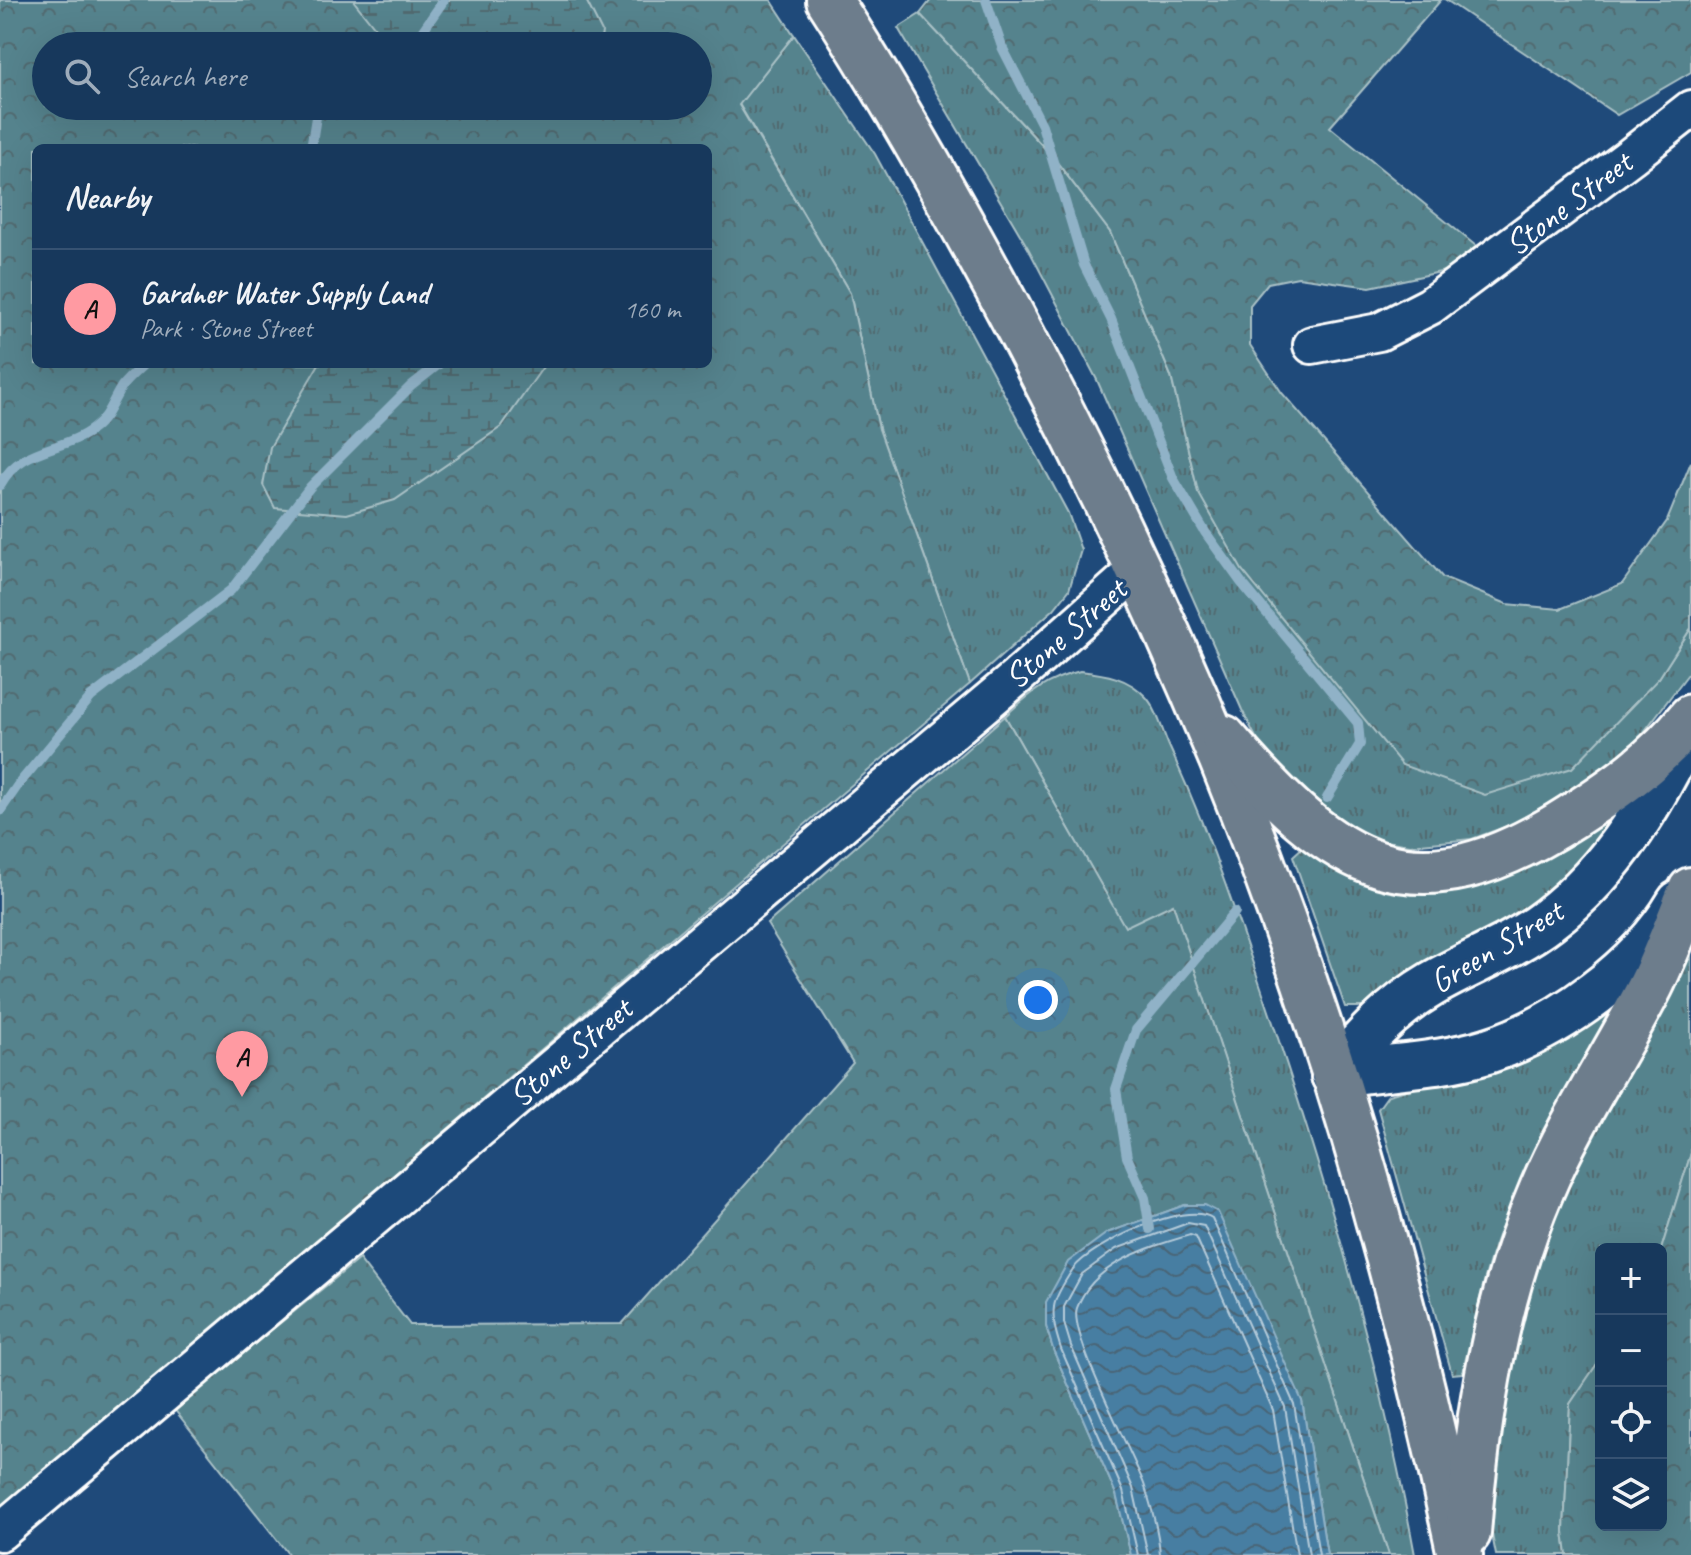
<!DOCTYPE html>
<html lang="en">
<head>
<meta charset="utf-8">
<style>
  body { margin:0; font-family:Caveat,sans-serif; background:#244365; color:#f1f3f6 }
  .controls { position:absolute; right:24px; bottom:24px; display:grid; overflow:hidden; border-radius:12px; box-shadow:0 8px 32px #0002 }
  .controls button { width:72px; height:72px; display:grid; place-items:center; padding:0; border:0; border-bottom:2px solid #365272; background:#17385c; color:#f1f3f6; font:40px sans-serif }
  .you { position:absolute; left:1038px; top:1000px; width:28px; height:28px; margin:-20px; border:6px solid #fff; border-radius:50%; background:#1a73e8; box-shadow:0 0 0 12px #1a73e833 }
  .badge { display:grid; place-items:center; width:52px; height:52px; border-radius:50%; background:#ff9aa2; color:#111; font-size:26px; font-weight:700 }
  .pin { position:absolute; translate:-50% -66px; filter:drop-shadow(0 2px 4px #0008) }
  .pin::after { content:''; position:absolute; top:42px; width:28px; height:24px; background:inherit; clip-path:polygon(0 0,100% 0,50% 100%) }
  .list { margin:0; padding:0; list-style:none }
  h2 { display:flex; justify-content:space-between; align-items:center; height:104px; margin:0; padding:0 32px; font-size:34px }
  h2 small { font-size:26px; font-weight:400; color:#9eacbb }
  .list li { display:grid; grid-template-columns:52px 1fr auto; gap:24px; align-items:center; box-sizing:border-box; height:120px; padding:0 32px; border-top:2px solid #365272 }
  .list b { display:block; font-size:30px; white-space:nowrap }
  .list p { margin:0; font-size:26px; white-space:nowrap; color:#9eacbb }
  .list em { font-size:26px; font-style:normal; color:#9eacbb }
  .icon { flex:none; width:44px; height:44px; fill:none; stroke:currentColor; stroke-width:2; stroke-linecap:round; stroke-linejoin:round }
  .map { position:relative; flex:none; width:1691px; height:1555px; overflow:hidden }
  .search { position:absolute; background:#17385c; box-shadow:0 8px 32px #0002; left:32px; top:32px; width:680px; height:88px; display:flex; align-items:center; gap:20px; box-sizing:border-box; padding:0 28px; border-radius:44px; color:#9eacbb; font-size:30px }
  .panel { position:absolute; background:#17385c; box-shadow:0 8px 32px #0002; left:32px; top:144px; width:680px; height:224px; border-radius:12px }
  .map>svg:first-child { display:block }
  .grass { fill:url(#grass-tufts); stroke:#aac1c6; stroke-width:2 }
  .forest { fill:url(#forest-crowns); stroke:#aac1c6; stroke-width:2; fill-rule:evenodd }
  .wetland { fill:url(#wetland-marsh); stroke:#aac1c6; stroke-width:2 }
  .water { fill:url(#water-waves); stroke:#90b2c7; stroke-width:2 }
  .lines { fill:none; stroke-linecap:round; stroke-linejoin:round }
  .shore { stroke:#b5cbda; stroke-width:2 }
  .stream { stroke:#90b2c7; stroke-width:10 }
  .street-casing { stroke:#fff; stroke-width:42 }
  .secondary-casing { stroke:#fff; stroke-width:50 }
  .highway-casing { stroke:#fff; stroke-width:50 }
  .street { stroke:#1f4a7a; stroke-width:36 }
  .secondary { stroke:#1f4a7a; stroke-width:44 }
  .highway { stroke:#6d7d8c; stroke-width:44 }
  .labels { text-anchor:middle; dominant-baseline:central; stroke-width:7; stroke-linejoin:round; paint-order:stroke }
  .street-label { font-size:34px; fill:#fff; stroke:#1f4a7a }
</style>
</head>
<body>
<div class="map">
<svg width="1691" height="1555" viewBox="0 0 1691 1555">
  <defs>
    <pattern id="grass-tufts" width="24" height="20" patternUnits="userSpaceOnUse" patternTransform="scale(2)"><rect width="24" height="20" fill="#55838d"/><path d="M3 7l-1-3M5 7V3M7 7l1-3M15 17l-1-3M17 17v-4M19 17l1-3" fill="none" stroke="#516a70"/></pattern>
    <pattern id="forest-crowns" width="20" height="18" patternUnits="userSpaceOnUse" patternTransform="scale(2)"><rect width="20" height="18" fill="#55838d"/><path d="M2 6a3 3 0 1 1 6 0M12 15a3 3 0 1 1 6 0" fill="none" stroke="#516a70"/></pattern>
    <pattern id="wetland-marsh" width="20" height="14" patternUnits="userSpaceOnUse" patternTransform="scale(2)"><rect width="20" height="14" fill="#55838d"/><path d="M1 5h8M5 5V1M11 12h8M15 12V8" fill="none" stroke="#516a70"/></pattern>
    <pattern id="water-waves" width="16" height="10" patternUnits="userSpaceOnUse" patternTransform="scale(2)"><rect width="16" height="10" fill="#467ea2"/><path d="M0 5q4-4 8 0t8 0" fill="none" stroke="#496577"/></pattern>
  </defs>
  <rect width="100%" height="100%" fill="#1f4a7a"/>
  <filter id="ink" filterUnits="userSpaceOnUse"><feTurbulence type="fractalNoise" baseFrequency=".0125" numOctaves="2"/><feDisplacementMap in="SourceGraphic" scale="16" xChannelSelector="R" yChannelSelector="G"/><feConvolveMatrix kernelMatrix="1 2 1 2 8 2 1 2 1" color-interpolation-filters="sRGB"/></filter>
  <g filter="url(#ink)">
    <!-- grass -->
    <g class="grass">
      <polygon points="920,14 1053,157 1110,232 1171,376 1198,492 1659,678 1691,628 1691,670 1640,737 1589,781 1518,822 1472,839 1410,845 1359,837 1274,773 1242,710 1097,380 1028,248 898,28"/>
      <polygon points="794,35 875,154 1068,513 1081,550 1069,590 1054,609 970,684 879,429 850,293 739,104"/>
      <path d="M 1080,671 C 1105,674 1128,677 1146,697 C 1157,709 1162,730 1169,746 C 1190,792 1209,838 1226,886 C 1303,1104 1373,1327 1415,1555 L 1389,1555 L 1173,905 L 1125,928 L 1005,716 C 1031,693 1045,680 1080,671 Z"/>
      <polygon points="1611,814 1620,825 1547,902 1436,961 1403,975 1364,1007 1345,1007 1293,856 1304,846 1376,880"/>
      <polygon points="1691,943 1691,1153 1661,1250 1601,1249 1601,1358 1570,1404 1564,1531 1567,1555 1496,1555 1492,1535 1492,1481 1497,1405 1535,1238"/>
      <path d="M 1607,1003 L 1615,1011 C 1577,1082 1533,1152 1502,1226 C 1482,1274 1476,1324 1462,1373 L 1452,1374 L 1378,1109 L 1388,1095 L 1451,1078 Z"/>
    </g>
    <!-- forest -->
    <g class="forest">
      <path d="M 0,0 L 771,0 L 794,35 L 739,105 L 850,293 L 879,429 L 970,684 L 0,1511 ZM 46,46 L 698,46 L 698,106 L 46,106 ZM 36,148 L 708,148 L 708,364 L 36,364 Z"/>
      <polygon points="931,0 1441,0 1330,127 1481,250 1445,271 1370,287 1298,277 1268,283 1250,305 1250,345 1282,393 1443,578 1507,604 1560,609 1622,584 1667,521 1691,462 1691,628 1659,678 1572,768 1485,795 1402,765 1242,570 1198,492 1171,376 1110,232 1053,157 920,14"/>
      <polygon points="1446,0 1691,0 1691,72 1617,115"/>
      <polygon points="1005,716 1125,927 1173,904 1389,1555 1327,1555 1302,1401 1185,1205 1107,1233 1046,1326 1054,1352 1116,1494 1131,1555 289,1555 174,1409 359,1259 410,1325 622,1324 853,1063 767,924"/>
      <polygon points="1691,1153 1691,1555 1567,1555 1564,1531 1570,1404 1601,1358 1601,1525 1661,1525 1661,1250"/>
    </g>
    <!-- wetland -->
    <g class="wetland">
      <polygon points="353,0 586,0 602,32 600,46 393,46 383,38"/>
      <polygon points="319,364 545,364 501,427 395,500 347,514 275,508 263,485 270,447"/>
    </g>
    <!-- water -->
    <polygon class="water" points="1185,1205 1205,1205 1218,1212 1302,1401 1327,1555 1131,1555 1116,1494 1054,1352 1046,1326 1046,1302 1068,1262 1107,1233"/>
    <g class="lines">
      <!-- shore -->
      <g class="shore">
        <path d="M 1138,1555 L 1123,1491 L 1061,1349 C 1057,1336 1052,1322 1054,1307 C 1055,1296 1067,1278 1073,1269 C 1092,1244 1185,1200 1212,1218 L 1294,1404 L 1319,1555"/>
        <polyline points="1148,1555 1133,1488 1071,1346 1064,1323 1064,1307 1082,1274 1116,1249 1188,1223 1204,1226 1285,1407 1309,1555"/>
        <path d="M 1160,1555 C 1159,1533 1151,1505 1144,1484 C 1132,1452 1068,1333 1077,1308 C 1093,1263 1149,1247 1190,1235 L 1196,1237 L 1273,1410 L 1297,1555"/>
      </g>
      <!-- stream -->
      <g class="stream">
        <polyline points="986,0 1002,47 1042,125 1084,265 1111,319 1173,478 1205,532 1241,582 1358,723 1360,744 1327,798"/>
        <polyline points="412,46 444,0"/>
        <polyline points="311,148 317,111 322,106"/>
        <path d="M 0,485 C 21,445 64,452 94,428 C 108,417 113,400 122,386 C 128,378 137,371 144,364"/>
        <polyline points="0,811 18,785 91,697 231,590 310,487 411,386 439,364"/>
        <polyline points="1150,1229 1145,1198 1127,1157 1116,1089 1136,1030 1235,912"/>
      </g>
      <defs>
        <g id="street">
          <polyline points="1312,345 1379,332 1430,306 1631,156 1691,109"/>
          <polyline points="0,1532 1017,677 1138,569"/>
        </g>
        <g id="secondary">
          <path d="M 1334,1075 C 1363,1039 1391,1008 1432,984 C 1470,962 1513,947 1549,919 C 1616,868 1655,797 1691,723"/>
          <path d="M 1334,1075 C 1384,1066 1438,1066 1487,1051 C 1558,1029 1641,968 1679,903"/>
        </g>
        <g id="highway">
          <path d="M 829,0 C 892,97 949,199 1004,301 C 1084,450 1157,603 1222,760 C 1326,1016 1403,1285 1460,1555"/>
          <path d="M 1224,738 C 1336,868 1412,919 1571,817 C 1616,788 1657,760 1691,717"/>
          <path d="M 1468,1533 C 1477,1417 1496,1296 1542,1189 C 1572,1118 1616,1054 1651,985 C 1666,954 1678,922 1691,890"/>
        </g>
      </defs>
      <!-- street casing -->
      <use href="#street" class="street-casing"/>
      <!-- secondary casing -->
      <use href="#secondary" class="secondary-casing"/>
      <!-- highway casing -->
      <use href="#highway" class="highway-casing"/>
      <!-- street -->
      <use href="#street" class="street"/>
      <!-- secondary -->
      <use href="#secondary" class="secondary"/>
      <!-- highway -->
      <use href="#highway" class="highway"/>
    </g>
  </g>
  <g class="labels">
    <!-- street labels -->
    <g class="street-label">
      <text transform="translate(1568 203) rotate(-37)">Stone Street</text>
      <text transform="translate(1065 633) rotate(-41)">Stone Street</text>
      <text transform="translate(1496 946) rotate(-31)">Green Street</text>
      <text transform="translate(570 1052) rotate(-40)">Stone Street</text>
    </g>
  </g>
</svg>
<div class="controls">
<button>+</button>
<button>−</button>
<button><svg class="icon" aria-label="locate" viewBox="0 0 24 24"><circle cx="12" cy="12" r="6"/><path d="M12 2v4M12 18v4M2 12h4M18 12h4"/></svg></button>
<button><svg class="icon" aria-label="layers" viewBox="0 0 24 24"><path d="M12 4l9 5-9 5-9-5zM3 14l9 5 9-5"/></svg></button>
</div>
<div class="you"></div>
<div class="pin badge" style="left:242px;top:1097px">A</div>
<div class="search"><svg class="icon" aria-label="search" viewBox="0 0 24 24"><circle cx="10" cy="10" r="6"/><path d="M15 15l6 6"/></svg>Search here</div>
<section class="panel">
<h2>Nearby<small></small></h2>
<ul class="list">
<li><span class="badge">A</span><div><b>Gardner Water Supply Land</b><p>Park · Stone Street</p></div><em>160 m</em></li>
</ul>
</section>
</div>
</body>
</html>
